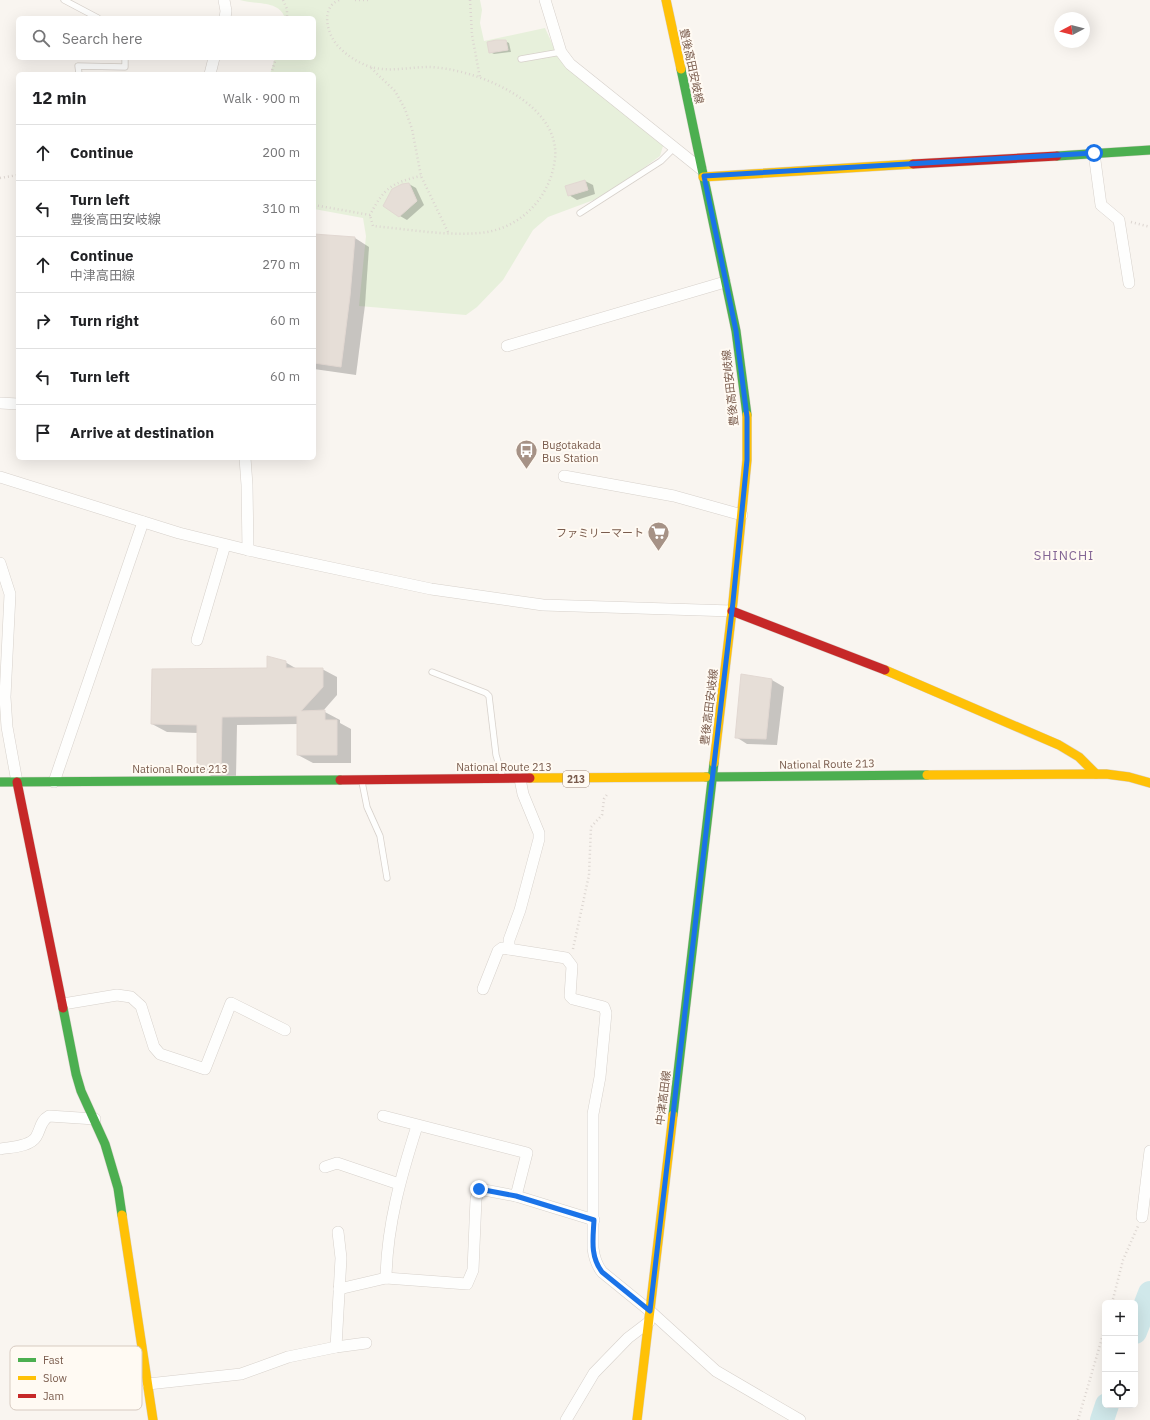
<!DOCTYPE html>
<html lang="en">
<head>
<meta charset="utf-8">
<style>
  body { margin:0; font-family:"IBM Plex Sans","Noto Sans JP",sans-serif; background:#f2f2f2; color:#202124 }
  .controls { position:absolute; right:12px; bottom:12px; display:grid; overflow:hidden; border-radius:6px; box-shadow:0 4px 16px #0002 }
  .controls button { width:36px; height:36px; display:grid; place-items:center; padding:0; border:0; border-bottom:1px solid #e0e0e0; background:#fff; color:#202124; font:20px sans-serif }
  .compass { position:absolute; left:1054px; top:12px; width:36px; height:36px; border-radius:50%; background:#fff; box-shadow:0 4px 16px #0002; rotate:263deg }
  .stop { position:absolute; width:12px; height:12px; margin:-9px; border:3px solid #1a73e8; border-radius:50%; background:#fff }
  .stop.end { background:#1a73e8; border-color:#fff; box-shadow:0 1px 4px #0008 }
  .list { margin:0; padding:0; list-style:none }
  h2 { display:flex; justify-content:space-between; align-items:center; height:52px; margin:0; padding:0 16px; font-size:17px }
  h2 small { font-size:13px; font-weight:400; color:#757577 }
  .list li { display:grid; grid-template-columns:26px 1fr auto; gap:12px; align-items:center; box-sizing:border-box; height:56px; padding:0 16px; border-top:1px solid #e0e0e0 }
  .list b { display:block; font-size:15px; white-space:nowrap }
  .list p { margin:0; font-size:13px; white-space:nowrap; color:#757577 }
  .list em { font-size:13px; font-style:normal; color:#757577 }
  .icon { flex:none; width:22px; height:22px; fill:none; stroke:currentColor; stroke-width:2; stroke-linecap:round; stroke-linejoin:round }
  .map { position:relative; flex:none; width:1150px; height:1420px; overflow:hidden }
  .search { position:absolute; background:#fff; box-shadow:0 4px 16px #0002; left:16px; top:16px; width:300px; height:44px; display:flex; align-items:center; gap:10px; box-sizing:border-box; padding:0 14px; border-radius:6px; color:#757577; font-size:15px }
  .panel { position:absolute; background:#fff; box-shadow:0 4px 16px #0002; left:16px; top:72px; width:300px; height:388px; border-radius:6px }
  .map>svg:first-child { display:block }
  .green { fill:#e7f0db }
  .shadow { fill:#0003 }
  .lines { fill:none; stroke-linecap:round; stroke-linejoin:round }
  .river { stroke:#d0e8ea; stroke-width:24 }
  .building { fill:#e6ded7; stroke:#e2d8d2 }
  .lane-casing { stroke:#d7d1cb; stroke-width:7 }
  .street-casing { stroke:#d7d1cb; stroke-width:12 }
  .fast-casing { stroke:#d9d2cb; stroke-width:10 }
  .slow-casing { stroke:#d9d2cb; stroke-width:10 }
  .jam-casing { stroke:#d9d2cb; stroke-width:10 }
  .path { stroke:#dcd5d0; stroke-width:2.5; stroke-dasharray:1 3; stroke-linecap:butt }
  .lane { stroke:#fefefd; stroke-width:5.5 }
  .street { stroke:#fefefd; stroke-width:11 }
  .fast { stroke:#4caf50; stroke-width:9 }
  .slow { stroke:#ffc107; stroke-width:9 }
  .jam { stroke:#c62828; stroke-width:9 }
  .route { stroke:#1a73e8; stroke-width:5 }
  .labels { text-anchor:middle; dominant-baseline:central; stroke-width:4; stroke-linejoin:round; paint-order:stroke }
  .shield { fill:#fffaf3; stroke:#a28b7f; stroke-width:1 }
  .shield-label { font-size:10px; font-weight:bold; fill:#7a5c4d }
  .street-label { font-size:11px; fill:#7a5c4d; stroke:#fffaf3 }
  .poi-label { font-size:11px; fill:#7a5c4d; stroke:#fffaf3; text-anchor:start }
  .quarter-label { font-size:13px; letter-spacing:1px; fill:#846695; stroke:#fffaf3 }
  .key { fill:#fffaf3; stroke:#d7cbc1; stroke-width:1 }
  .key-label { font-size:11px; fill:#7a5c4d }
</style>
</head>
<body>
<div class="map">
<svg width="1150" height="1420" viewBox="0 0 1150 1420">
  <rect width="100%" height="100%" fill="#f9f5f0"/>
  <!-- green -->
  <path class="green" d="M 240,0 L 480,0 L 482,10 L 480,23 L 484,41 L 545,28 L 558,56 L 579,77 L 663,146 L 660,156 L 607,195 L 548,217 L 533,230 L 503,280 L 477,307 L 466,315 L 359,306 L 366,236 L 363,218 L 314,209 L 314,74 L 270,74 L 275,58 L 314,58 L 314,18 L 285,18 C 279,0 258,5 240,0 Z"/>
  <!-- shadow -->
  <g class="shadow">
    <polygon points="505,41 509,43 511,52 494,54 490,52"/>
    <polygon points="585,181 593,185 595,194 577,200 569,195"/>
    <polygon points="409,184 416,188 424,205 407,220 400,216"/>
    <polygon points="314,235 355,238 369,247 365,305 356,375 314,369"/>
    <polygon points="285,662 297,669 322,669 337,677 337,695 323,711 340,720 340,723 351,729 351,763 313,763 298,755 298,724 237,725 236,777 213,777 198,768 198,733 167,732 152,724"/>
    <polygon points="742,675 772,680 784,687 777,745 747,744 736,737"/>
  </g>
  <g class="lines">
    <!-- river -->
    <g class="river">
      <polyline points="1135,1332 1150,1293"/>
      <polyline points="1102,1420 1107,1405"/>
    </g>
  </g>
  <!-- building -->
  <g class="building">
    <polygon points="496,40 506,40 508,50 489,53 487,42"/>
    <polygon points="585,180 588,190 568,196 565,186"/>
    <polygon points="409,183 417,201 399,217 383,206 392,189 402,184"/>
    <polygon points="314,234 355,237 350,296 341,367 314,363"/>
    <polygon points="267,656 286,661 286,668 323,668 323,687 301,711 325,710 325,720 337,720 337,755 297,755 297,716 222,717 221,769 197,769 197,725 151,724 152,669 267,668"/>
    <polygon points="741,674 772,679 766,739 735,738"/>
  </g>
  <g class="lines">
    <defs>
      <g id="lane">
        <polyline points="64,0 98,18"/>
        <polyline points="521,59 561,52"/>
        <polyline points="79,74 78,66 125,67 125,58"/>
        <polyline points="580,213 661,161 674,148"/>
        <polyline points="432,672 486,693 489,696 496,755 502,775"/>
        <polyline points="362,782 367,807 380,836 387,878"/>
      </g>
      <g id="street">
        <polyline points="224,0 226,11 225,18"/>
        <polyline points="545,0 561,52 570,64 701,169"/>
        <polyline points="210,74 214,58"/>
        <polyline points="1094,153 1101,205 1119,220 1129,283"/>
        <polyline points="507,346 725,282"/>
        <polyline points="0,403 18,404"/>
        <polyline points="245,458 247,485 248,550"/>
        <polyline points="564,476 674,496 742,515"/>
        <polyline points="0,477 179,533 248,550 431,589 543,605 732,611"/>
        <polyline points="0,563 10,594 5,697 7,727 17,782"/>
        <polyline points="197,640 225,545"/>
        <polyline points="54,782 143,522"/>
        <polyline points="509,949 509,940 520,910 539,839 539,833 523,794 520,779"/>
        <path d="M 483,989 L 498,951 L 502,948 L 566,958 L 572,966 L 570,996 L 573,999 L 604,1007 L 606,1013 L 600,1077 L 593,1114 L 593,1248 C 594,1258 596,1264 602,1272 L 650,1311 L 716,1371 L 800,1420"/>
        <polyline points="63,1004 117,995 131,997 141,1006 154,1047 160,1054 205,1069 231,1003 285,1030"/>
        <polyline points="383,1116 527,1153 516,1196"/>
        <path d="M 0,1149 C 10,1147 30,1147 36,1137 C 41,1129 40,1121 49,1116 L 95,1119"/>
        <polyline points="325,1167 337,1163 399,1184"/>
        <polyline points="1142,1217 1150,1151"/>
        <path d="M 386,1278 C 387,1225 401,1176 417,1126"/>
        <polyline points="339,1289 386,1278 467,1284 473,1270 476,1199 479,1189 516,1196 594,1220"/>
        <polyline points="336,1347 341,1258 338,1232"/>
        <polyline points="148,1384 241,1374 288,1357 336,1347 366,1343"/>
        <polyline points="566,1420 594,1373 628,1338 649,1322"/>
      </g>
      <g id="fast">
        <polyline points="681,69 736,331 747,415"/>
        <polyline points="1057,156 1150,150"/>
        <polyline points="706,777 927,775"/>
        <polyline points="0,782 340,780"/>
        <polyline points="63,1008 76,1074 81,1091 105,1144 118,1188 122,1215"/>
        <polyline points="673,1115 714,763"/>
      </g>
      <g id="slow">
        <polyline points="666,0 681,69"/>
        <polyline points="703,177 913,164"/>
        <polyline points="885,670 1059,745 1079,757 1096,774"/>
        <polyline points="714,763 733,602 747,460 747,415"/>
        <polyline points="927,775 1106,774 1129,777 1150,783"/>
        <polyline points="530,778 706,777"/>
        <polyline points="122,1215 153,1420"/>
        <polyline points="637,1420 673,1115"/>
      </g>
      <g id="jam">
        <polyline points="913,164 1057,156"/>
        <polyline points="732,611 885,670"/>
        <polyline points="340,780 530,778"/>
        <polyline points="17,782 63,1008"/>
      </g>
    </defs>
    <!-- lane casing -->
    <use href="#lane" class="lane-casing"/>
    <!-- street casing -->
    <use href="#street" class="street-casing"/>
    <!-- fast casing -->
    <use href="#fast" class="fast-casing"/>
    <!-- slow casing -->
    <use href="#slow" class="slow-casing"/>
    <!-- jam casing -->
    <use href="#jam" class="jam-casing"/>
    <!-- path -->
    <g class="path">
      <polyline points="283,0 287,9 287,18"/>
      <path d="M 339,0 C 320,8 327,34 338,46 C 346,55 357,62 368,66 C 388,73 408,67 428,67 C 474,68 561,102 555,159 C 550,199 519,230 479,233 C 445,236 407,229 373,226 L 370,215"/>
      <polyline points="355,0 368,0"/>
      <polyline points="470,0 472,35 480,78"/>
      <polyline points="371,68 395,91 405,109 412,129 421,176 448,232"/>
      <polyline points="271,74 276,58"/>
      <polyline points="0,178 18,175"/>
      <path d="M 314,205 L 370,215 C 384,188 391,183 421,176"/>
      <polyline points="1131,222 1150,227"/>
      <polyline points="573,949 589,875 591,827 602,815 604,799 608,793"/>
      <polyline points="1112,1303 1123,1260 1138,1226"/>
      <polyline points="1078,1420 1105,1328"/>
    </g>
    <!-- lane -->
    <use href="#lane" class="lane"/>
    <!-- street -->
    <use href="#street" class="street"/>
    <!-- fast -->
    <use href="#fast" class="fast"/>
    <!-- slow -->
    <use href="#slow" class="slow"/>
    <!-- jam -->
    <use href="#jam" class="jam"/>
  </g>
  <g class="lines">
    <!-- route -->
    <path class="route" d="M 479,1189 L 516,1196 L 594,1220 C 593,1239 590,1256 602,1272 L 650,1311 L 733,602 L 747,460 L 747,417 L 736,331 L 704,176 L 1094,153"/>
  </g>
  <!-- icons -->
  <defs>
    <symbol id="bus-pin" viewBox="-11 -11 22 30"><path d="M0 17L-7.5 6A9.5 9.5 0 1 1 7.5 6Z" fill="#a69286" stroke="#fffaf3"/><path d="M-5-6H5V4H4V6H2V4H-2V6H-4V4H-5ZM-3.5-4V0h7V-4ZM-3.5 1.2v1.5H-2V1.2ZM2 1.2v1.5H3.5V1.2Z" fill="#fff"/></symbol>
    <symbol id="supermarket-pin" viewBox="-11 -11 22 30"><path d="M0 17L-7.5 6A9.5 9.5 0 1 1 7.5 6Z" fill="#a69286" stroke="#fffaf3"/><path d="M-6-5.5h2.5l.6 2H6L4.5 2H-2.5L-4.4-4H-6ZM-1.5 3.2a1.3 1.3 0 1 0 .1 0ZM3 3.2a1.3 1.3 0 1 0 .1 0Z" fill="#fff"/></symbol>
  </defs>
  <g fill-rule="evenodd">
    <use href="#bus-pin" x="514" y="438" width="25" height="34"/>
    <use href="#supermarket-pin" x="646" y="520" width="25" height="34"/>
  </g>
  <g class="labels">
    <!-- shield labels -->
    <rect class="shield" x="563" y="771" width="26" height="16" rx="3"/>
    <g class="shield-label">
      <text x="576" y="779">213</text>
    </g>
    <!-- street labels -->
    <g class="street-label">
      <text transform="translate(692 66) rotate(78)">豊後高田安岐線</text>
      <text transform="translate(730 388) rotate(-96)">豊後高田安岐線</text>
      <text transform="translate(709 707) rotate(-83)">豊後高田安岐線</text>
      <text transform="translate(827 764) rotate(-1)">National Route 213</text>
      <text x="504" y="767">National Route 213</text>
      <text x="180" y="769">National Route 213</text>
      <text transform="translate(663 1098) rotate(-83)">中津高田線</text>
    </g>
    <!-- poi labels -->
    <g class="poi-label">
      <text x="542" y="445">Bugotakada<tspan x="542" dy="13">Bus Station</tspan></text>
      <text x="644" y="533" text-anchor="end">ファミリーマート</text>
    </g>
    <!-- quarter labels -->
    <g class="quarter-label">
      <text x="1064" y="555">SHINCHI</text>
    </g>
  </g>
  <!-- legend -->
  <rect x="10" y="1346" width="132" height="64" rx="6" class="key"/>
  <rect x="18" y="1358" width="18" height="4" fill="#4caf50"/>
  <rect x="18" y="1376" width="18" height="4" fill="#ffc107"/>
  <rect x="18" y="1394" width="18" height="4" fill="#c62828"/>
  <g class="key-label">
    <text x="43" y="1364">Fast</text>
    <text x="43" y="1382">Slow</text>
    <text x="43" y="1400">Jam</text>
  </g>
</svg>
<div class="controls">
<button>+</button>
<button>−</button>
<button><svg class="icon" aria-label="locate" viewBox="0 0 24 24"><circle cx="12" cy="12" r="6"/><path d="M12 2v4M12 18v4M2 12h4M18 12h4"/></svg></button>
</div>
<svg class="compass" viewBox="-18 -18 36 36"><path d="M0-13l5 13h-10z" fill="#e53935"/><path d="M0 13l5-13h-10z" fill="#757577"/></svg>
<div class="stop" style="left:1094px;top:153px"></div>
<div class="stop end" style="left:479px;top:1189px"></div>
<div class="search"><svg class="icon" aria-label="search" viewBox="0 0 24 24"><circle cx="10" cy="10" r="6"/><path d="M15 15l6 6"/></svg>Search here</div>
<section class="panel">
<h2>12 min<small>Walk · 900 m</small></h2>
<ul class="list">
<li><svg class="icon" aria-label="ahead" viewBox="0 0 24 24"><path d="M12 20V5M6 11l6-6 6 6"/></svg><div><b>Continue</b></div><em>200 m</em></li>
<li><svg class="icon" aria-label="left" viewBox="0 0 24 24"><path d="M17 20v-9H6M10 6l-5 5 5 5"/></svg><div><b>Turn left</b><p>豊後高田安岐線</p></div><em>310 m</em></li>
<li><svg class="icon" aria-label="ahead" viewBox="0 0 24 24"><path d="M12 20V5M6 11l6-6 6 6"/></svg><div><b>Continue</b><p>中津高田線</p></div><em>270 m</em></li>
<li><svg class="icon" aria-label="right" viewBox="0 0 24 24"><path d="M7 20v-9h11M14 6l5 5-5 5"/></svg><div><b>Turn right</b></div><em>60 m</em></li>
<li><svg class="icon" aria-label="left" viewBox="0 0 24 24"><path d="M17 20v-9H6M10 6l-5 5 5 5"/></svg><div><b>Turn left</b></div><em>60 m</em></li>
<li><svg class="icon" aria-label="arrive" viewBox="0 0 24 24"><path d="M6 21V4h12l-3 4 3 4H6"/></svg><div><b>Arrive at destination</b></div></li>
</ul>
</section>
</div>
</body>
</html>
